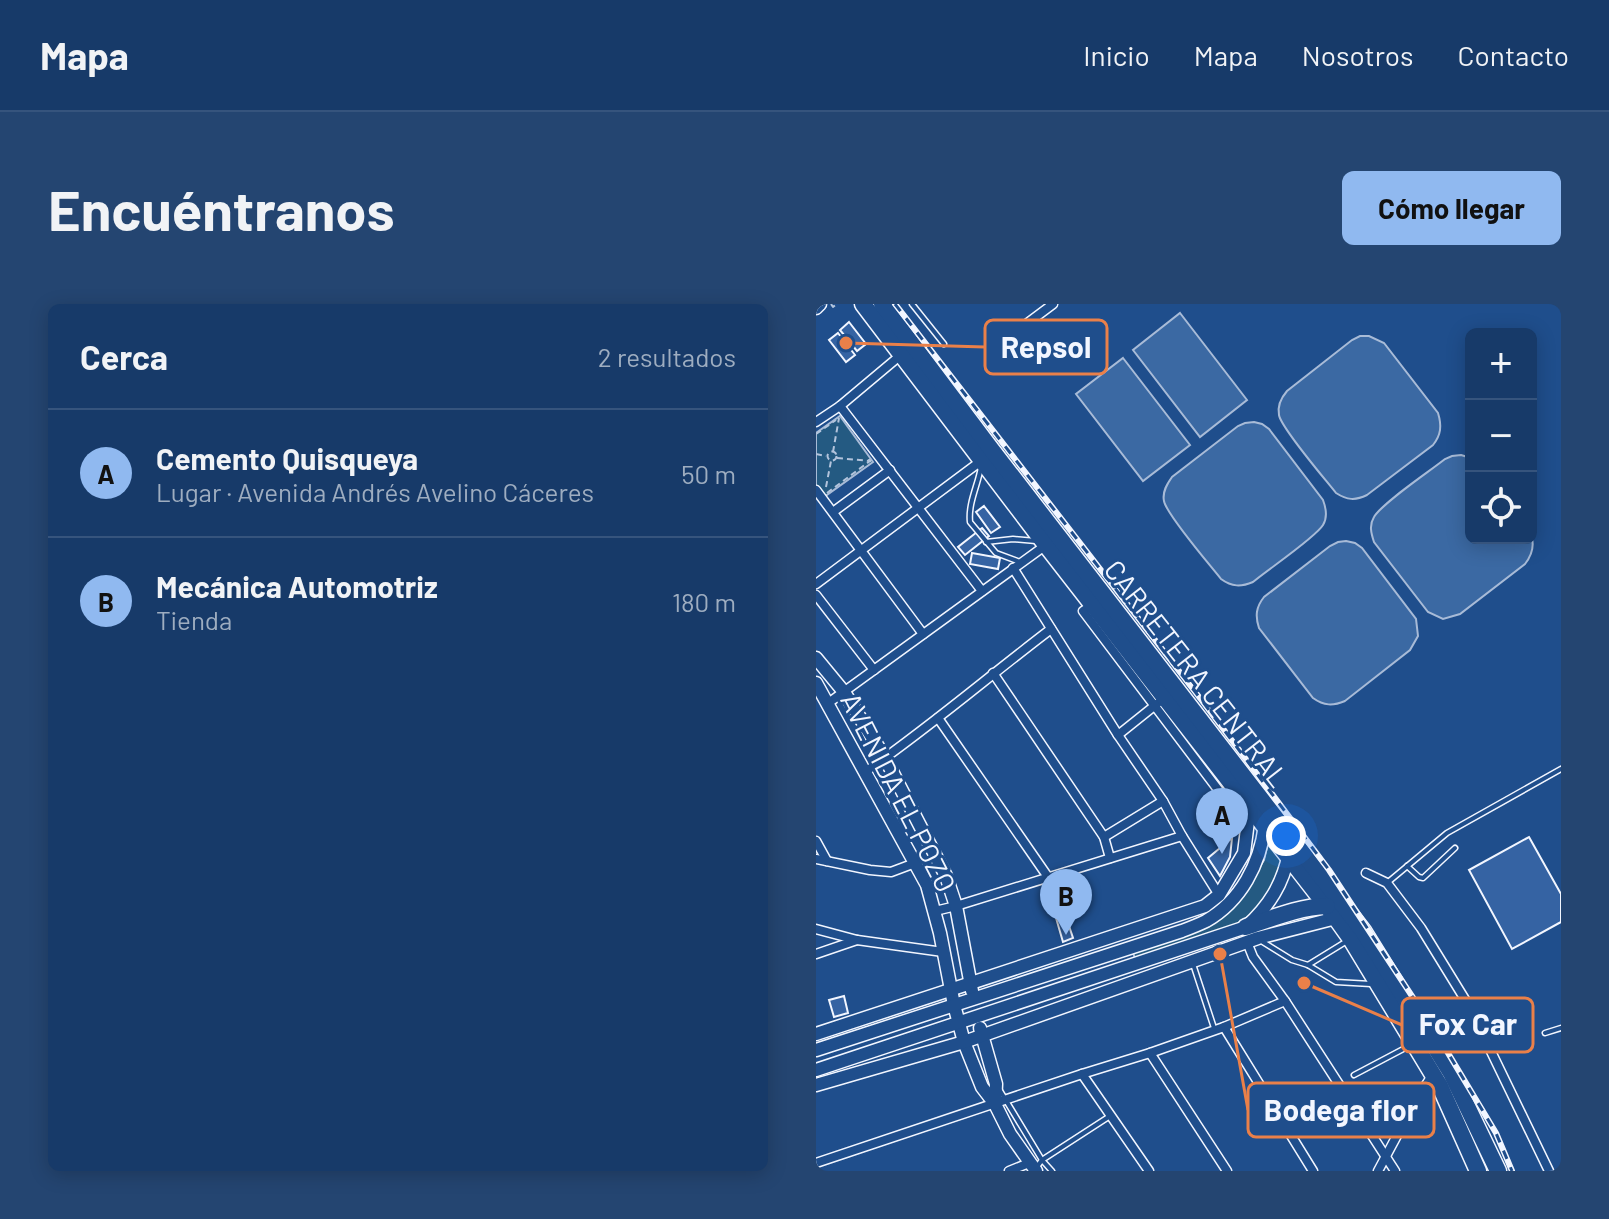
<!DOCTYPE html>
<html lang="es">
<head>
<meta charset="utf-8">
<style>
  body { margin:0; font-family:Barlow,sans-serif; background:#244571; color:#f1f3f6 }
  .controls { position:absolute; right:24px; top:24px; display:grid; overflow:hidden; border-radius:12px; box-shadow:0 4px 20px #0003 }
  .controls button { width:72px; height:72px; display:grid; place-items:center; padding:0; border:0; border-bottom:2px solid #36547d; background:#173a69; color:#f1f3f6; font:40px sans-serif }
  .you { position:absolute; left:470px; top:532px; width:28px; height:28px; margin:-20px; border:6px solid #fff; border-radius:50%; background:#1a73e8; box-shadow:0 0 0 12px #1a73e833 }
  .badge { display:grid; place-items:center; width:52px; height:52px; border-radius:50%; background:#90b9f0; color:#111; font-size:26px; font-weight:700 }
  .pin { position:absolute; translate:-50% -66px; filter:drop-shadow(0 2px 4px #0008) }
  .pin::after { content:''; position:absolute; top:42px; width:28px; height:24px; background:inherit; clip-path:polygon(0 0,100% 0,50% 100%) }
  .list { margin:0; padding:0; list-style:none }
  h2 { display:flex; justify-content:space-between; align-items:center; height:104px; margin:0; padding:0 32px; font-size:34px }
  h2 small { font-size:26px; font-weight:400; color:#9eadc0 }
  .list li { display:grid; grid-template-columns:52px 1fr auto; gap:24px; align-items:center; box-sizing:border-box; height:128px; padding:0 32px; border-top:2px solid #36547d }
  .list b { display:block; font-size:30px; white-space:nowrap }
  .list p { margin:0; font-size:26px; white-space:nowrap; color:#9eadc0 }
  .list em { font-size:26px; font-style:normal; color:#9eadc0 }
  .icon { flex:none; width:44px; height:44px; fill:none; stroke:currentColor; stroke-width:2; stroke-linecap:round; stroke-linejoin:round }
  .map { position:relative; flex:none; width:745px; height:867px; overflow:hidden; border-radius:12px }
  header { display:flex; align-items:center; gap:48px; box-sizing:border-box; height:112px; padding:0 40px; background:#173a69; border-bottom:2px solid #36547d }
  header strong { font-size:38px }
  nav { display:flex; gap:44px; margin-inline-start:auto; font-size:28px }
  .intro { display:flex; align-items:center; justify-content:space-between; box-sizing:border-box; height:192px; padding:0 48px }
  h1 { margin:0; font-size:56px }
  .button { padding:20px 36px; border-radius:12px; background:#90b9f0; color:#111; font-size:28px; font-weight:700 }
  main { display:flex; gap:48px; padding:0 48px }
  aside { flex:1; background:#173a69; border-radius:12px; box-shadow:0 4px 20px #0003 }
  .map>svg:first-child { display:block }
  .green { fill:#245a82; stroke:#a8bbd7; stroke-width:2 }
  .water { fill:#3b69a3; stroke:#a8bbd7; stroke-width:2 }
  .building { fill:#3563a3; stroke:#f2f6ff; stroke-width:2 }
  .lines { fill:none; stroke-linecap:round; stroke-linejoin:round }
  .lane-casing { stroke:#f2f6ff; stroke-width:7 }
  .street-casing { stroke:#f2f6ff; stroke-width:11 }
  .secondary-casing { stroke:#f2f6ff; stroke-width:15 }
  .highway-casing { stroke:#f2f6ff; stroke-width:19 }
  .path { stroke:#b3c4dc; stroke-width:2; stroke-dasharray:6 4; stroke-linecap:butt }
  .lane { stroke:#1f4e8c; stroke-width:4 }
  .street { stroke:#1f4e8c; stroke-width:8 }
  .secondary { stroke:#1f4e8c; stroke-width:12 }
  .highway { stroke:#1f4e8c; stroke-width:16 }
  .rail-casing { stroke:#f2f6ff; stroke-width:6 }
  .rail { stroke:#1f4e8c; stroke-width:3; stroke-dasharray:9; stroke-linecap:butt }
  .labels { text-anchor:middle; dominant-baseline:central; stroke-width:6; stroke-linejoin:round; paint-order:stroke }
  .street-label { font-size:28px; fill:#f2f6ff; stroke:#1f4e8c }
  .leader { fill:none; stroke:#ea8049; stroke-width:3 }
  .callout-dot { fill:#ea8049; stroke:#1f4e8c; stroke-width:3 }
  .callout { fill:#1f4e8c; stroke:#ea8049; stroke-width:3 }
  .callout-label { font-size:30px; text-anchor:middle; font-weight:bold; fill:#f2f6ff }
</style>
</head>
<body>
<header>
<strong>Mapa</strong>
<nav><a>Inicio</a><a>Mapa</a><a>Nosotros</a><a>Contacto</a></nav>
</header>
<div class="intro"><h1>Encuéntranos</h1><a class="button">Cómo llegar</a></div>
<main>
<aside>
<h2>Cerca<small>2 resultados</small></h2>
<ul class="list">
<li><span class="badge">A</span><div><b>Cemento Quisqueya</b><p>Lugar · Avenida Andrés Avelino Cáceres</p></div><em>50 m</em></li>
<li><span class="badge">B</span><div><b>Mecánica Automotriz</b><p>Tienda</p></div><em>180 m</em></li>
</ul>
</aside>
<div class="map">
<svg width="745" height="867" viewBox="0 0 745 867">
  <rect width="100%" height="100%" fill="#1f4e8c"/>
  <!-- green -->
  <g class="green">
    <polygon points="24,112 57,158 8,193 0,181 0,129"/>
    <polygon points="452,539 467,558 454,593 423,621 319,654 317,649 388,623 432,581 448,556"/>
  </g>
  <!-- water -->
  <g class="water">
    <polygon points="364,9 431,96 384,133 317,46"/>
    <path d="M 544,32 L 553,32 L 568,39 L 622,109 C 626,122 625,131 617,141 L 551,191 C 539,197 531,196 520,189 C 509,175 465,124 463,111 C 461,101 465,94 471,87 L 536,36 Z"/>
    <polygon points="307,54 374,141 327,177 260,90"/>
    <path d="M 438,118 L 446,120 L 453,125 L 507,196 C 510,204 512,213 507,221 C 499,234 451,266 437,278 C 425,283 416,283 405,275 C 394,261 350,210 348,197 C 346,188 351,180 356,173 L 422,122 L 429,119 Z"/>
    <path d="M 645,151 L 655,154 L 655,234 L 715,234 L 715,231 C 719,242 716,251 709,260 L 644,310 L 627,315 L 612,308 L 558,238 C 555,229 553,221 558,213 C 566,199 614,167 629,155 L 636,152 Z"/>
    <path d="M 530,237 L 539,239 L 546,244 L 600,315 L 602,332 L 594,346 L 529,397 C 517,402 508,402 497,394 L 443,324 C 439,312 440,303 448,293 L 514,242 L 522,238 Z"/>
  </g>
  <!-- building -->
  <g class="building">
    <polygon points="33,18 50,40 41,47 24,26"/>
    <polygon points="22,29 39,51 30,58 13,36"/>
    <polygon points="168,202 184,223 175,229 160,208"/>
    <polygon points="166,224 173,232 149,251 142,243"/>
    <polygon points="156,249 184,254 182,265 154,260"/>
    <polygon points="713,533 745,590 745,618 696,645 653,566"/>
    <polygon points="416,534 414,553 404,572 392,554"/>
    <polygon points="247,604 257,634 247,638 238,607"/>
    <polygon points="28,692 32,709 18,713 13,696"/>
  </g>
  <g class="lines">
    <defs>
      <g id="lane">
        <polyline points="96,0 128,40"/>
        <path d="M 165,163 C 162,181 152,199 154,218 L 180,249 L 204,258"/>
        <polyline points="170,238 197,235 220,237"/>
        <polyline points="591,562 603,573 607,574 639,544"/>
        <polyline points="571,579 631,529 745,465"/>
        <polyline points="447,638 476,656 492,661 520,678 555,680"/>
        <polyline points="377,660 398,724"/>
        <polyline points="492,661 531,637"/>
        <polyline points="729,729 745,724"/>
        <polyline points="538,771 593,742"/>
        <polyline points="183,785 226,856 236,867"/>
        <polyline points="220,864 226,856 294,812"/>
      </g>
      <g id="street">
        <polyline points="205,24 237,0"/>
        <polyline points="24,102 166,287"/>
        <polyline points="0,118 24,102 86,50"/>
        <polyline points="0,186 107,330"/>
        <polyline points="17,208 74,166"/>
        <polyline points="197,264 302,431 347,497 366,532 403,591"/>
        <polyline points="0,280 165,157"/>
        <polyline points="0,291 58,366"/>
        <polyline points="276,301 267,307 431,524"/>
        <polyline points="177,369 288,533 294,554"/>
        <polyline points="11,400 230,241"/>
        <polyline points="122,414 232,573"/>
        <polyline points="302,431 342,399"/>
        <path d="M 49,468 C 114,423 173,372 235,325"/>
        <polyline points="288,533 347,497"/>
        <polyline points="0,537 11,557"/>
        <polyline points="0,555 54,566 75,568 99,559"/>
        <polyline points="550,569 571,579 605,624 653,702 733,867"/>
        <polyline points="119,607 140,602 366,532"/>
        <polyline points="0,625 41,636 127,648"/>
        <polyline points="431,638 437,653 469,697 579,867"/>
        <polyline points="0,650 41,636"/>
        <polyline points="408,723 497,867"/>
        <polyline points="334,749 411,867"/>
        <polyline points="266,770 333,867"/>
        <polyline points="0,859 266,770 334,749 408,723 469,697"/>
        <polyline points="193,867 213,859"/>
        <polyline points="562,867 600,796 617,770"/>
      </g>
      <g id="secondary">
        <polyline points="0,4 4,0"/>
        <polyline points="0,354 28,388 69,454 130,572 140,602 156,687"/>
        <polyline points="0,379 111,581 124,629 138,701 148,738 166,783 179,800 194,830 220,867"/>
        <polyline points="164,724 180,780 179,800"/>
        <polyline points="0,730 389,602 403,591 428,549 434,501"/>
        <path d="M 0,746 L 366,627 C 374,624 382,621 390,617 C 425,597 444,560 449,521"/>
        <path d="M 0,766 L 430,623 C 453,602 467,580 473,549"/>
        <polyline points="0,781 148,738 442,634 520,614"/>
      </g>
      <g id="highway">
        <polyline points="47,0 230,241 520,614 535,635 624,782 662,867"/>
        <polyline points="66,0 175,145 547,627 635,769 682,867"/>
        <path d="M 430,623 C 457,614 483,603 511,602"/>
      </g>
    </defs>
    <!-- lane casing -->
    <use href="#lane" class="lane-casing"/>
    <!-- street casing -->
    <use href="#street" class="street-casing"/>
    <!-- secondary casing -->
    <use href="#secondary" class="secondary-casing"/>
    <!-- highway casing -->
    <use href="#highway" class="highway-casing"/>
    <!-- path -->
    <g class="path">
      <polyline points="15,0 17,3 21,0"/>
      <polyline points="0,130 20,116"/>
      <circle cx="16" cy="152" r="4.5"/>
      <polyline points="17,148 23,114"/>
      <polyline points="0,150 10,152"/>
      <polyline points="21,154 55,157"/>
      <polyline points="10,183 15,157"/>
      <polyline points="11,189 54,157 52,154"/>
    </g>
    <!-- lane -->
    <use href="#lane" class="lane"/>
    <!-- street -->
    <use href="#street" class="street"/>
    <!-- secondary -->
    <use href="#secondary" class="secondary"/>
    <!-- highway -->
    <use href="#highway" class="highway"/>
    <defs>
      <polyline id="rail" points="79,0 387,398 513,566 617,724 680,829 696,867"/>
    </defs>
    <!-- rail casing -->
    <use href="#rail" class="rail-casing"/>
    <!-- rail -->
    <use href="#rail" class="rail"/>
  </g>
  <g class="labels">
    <!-- street labels -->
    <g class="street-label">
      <text transform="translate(381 369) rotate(52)">CARRETERA CENTRAL</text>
      <text transform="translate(83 488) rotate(63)">AVENIDA EL POZO</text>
    </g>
  </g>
  <!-- callouts -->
  <path class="leader" d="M30 39L169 43M488 679L586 721M404 650L432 806"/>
  <g class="callout-dot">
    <circle cx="30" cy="39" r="8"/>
    <circle cx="488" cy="679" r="8"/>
    <circle cx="404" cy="650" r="8"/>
  </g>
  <g class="callout">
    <rect x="169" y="16" width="122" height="54" rx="8"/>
    <rect x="586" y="694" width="131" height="54" rx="8"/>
    <rect x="432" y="779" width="186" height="54" rx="8"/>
  </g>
  <g class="callout-label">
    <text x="230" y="54">Repsol</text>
    <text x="652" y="731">Fox Car</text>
    <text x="525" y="817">Bodega flor</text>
  </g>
</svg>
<div class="controls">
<button>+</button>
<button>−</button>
<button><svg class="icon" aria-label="locate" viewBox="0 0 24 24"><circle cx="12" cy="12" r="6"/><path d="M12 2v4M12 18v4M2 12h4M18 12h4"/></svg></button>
</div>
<div class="you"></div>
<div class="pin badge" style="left:406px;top:550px">A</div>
<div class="pin badge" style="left:250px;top:631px">B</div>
</div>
</main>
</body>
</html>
